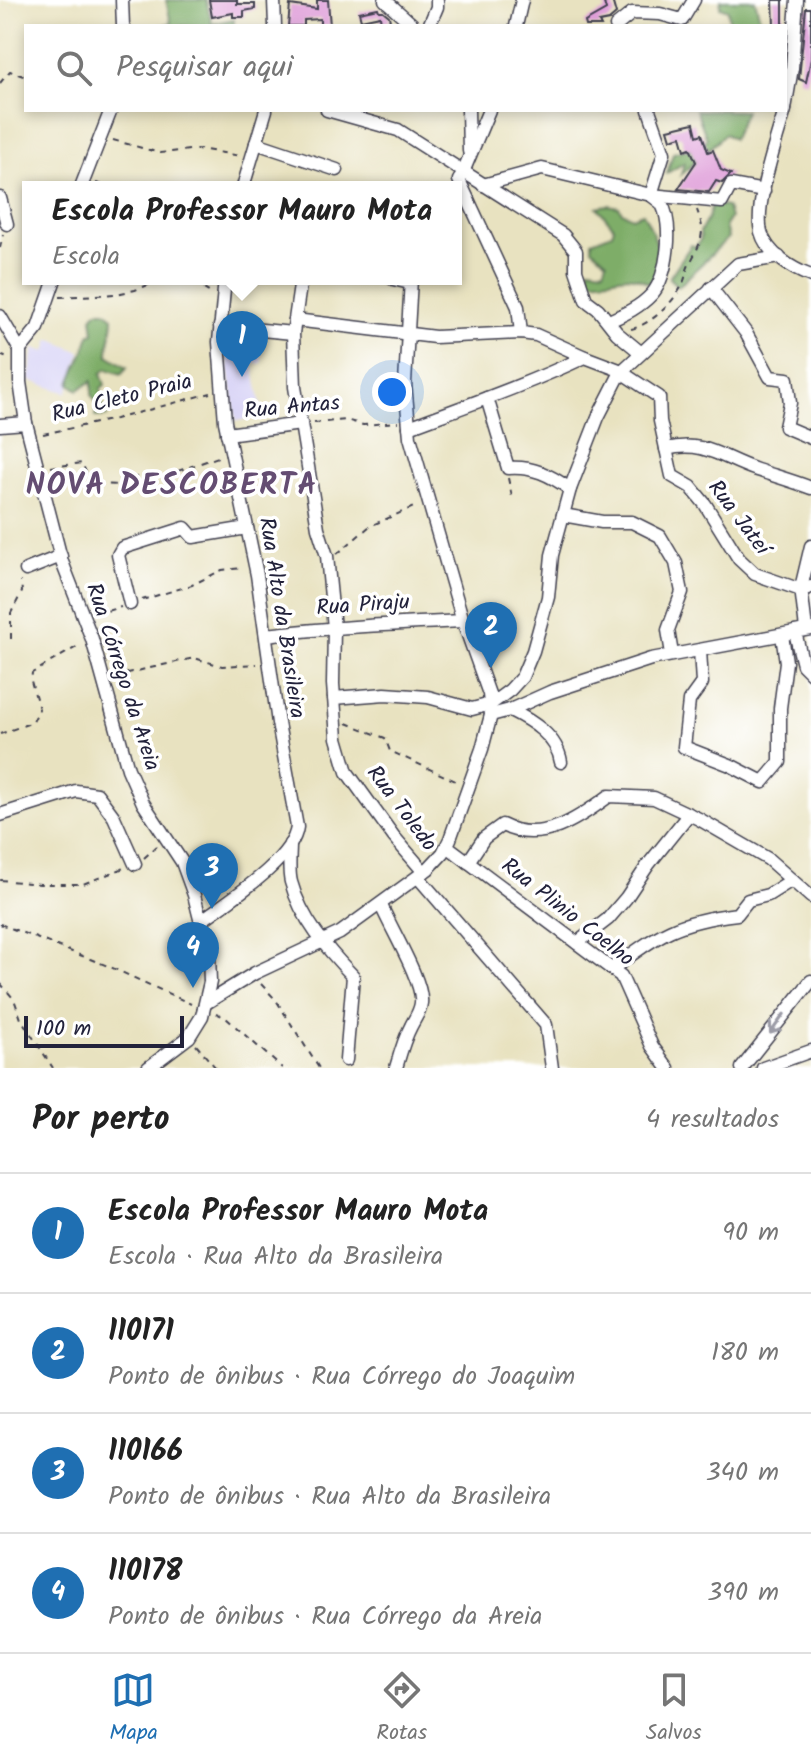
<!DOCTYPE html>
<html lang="pt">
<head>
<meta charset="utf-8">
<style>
  body { margin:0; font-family:Kalam,sans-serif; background:#f2f2f2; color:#222 }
  .scale { position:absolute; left:24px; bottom:20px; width:160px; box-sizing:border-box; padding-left:8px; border:4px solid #22223b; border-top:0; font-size:22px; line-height:28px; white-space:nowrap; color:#22223b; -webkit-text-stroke:6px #fff; paint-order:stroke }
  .you { position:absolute; left:392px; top:392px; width:28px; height:28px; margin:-20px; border:6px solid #fff; border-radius:50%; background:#1a73e8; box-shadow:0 0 0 12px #1a73e833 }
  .badge { display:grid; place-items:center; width:52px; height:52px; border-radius:50%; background:#1f6fb2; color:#fff; font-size:26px; font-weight:700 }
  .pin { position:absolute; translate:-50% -66px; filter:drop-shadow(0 2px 4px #0008) }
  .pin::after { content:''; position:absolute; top:42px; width:28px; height:24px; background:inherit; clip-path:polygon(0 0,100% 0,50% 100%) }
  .popup { position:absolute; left:22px; top:181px; width:440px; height:104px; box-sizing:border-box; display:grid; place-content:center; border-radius:0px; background:#fff; filter:drop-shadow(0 2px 6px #0005); font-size:26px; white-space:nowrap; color:#767676 }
  .popup b { font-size:30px; color:#222 }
  .popup::after { content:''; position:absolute; left:50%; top:100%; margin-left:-16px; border:16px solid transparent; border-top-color:#fff }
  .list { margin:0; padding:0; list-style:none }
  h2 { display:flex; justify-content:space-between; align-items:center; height:104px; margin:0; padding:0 32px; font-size:34px }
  h2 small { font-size:26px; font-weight:400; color:#767676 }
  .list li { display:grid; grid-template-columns:52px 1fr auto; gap:24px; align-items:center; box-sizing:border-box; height:120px; padding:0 32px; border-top:2px solid #e0e0e0 }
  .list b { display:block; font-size:30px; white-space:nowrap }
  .list p { margin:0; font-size:26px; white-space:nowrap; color:#767676 }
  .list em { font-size:26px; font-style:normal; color:#767676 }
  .icon { flex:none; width:44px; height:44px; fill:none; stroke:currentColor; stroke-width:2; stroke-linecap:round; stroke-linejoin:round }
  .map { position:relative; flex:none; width:811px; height:1068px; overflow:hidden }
  .search { position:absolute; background:#fff; box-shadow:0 4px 12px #0003; left:24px; right:24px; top:24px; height:88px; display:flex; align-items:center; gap:20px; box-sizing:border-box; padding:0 28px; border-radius:0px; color:#767676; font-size:30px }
  .sheet { height:584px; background:#fff }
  nav { display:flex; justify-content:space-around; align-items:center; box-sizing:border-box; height:112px; border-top:2px solid #e0e0e0; background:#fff; font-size:22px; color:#767676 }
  nav a { display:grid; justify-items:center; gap:4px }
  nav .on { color:#1f6fb2 }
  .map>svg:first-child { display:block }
  .built { fill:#dad6f7 }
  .forest { fill:#7ead67; stroke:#506851; stroke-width:2 }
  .building { fill:#df9ed9 }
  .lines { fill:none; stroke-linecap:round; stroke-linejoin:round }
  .minor-casing { stroke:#403f4f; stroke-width:15 }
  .path { stroke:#403f4f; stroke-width:2; stroke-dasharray:6 6; stroke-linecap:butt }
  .minor { stroke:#fff; stroke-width:12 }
  .oneway { stroke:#9c9ca7 }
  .labels { text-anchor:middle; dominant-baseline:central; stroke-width:7; stroke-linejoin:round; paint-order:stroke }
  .street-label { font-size:22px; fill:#22223b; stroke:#fff }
  .district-label { font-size:30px; font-weight:bold; letter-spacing:2px; fill:#644d72; stroke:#fff }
</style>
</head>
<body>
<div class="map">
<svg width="811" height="1068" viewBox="0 0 811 1068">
  <rect width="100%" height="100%" fill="#fff"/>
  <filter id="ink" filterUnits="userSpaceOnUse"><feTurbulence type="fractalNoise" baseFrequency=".0125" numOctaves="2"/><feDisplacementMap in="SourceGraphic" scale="16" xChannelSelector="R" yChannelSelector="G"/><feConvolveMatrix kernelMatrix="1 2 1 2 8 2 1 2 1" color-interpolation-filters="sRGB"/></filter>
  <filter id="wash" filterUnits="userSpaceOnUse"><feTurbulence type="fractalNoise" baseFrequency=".006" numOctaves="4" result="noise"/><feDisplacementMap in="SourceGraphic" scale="32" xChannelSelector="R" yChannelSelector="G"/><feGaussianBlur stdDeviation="1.8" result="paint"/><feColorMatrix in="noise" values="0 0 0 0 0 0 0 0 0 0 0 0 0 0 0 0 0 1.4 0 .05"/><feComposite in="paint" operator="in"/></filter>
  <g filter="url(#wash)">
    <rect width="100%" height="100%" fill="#e8e2c0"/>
    <!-- built -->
    <g class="built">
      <polygon points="50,339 81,352 67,393 29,380 34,348 46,352"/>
      <polygon points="226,348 261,352 262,363 253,364 263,417 236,421"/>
    </g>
    <!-- forest -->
    <g class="forest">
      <polygon points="166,0 206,0 212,24 234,19 234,26 160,26 171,23"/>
      <polygon points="721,0 755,0 762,26 730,26 728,10 720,7"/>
      <polygon points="696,110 745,111 733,139 725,134 681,175 684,163 667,173 673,153 697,146 707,139"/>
      <polygon points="712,204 727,207 730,218 725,226 728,238 678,287 669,278 691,245 696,247 701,238 700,232 708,218"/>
      <path d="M 608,205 L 619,207 L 622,212 L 632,217 L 643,213 C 653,231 671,268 649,283 C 620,268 617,283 590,280 L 589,268 L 604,270 L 607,261 L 592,248 L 592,241 L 612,233 L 614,227 L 597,207 Z"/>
      <path d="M 97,311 L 105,311 L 113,317 C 113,330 108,341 108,355 L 127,367 L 122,374 L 106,369 L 101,374 L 105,385 L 101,388 L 101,399 L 107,416 L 95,417 L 98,405 L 92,396 L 92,381 L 78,390 L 70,384 C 76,366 86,351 90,334 L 94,333 L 92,317 Z"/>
    </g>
    <g id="blocks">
      <!-- building -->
      <g class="building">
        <polygon points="209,0 237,0 237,4 255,4 255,9 244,11 244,17 233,17 233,13 212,17"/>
        <polygon points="317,0 328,0 330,26 320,26 320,19 304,20 304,26 288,26 290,5 317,9"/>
        <polygon points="612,0 616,14 609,20 599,22 601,26 586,26 585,22 606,10 604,3"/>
        <polygon points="773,0 783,0 783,26 774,26"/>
        <polygon points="378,8 379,11 383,11 389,16 390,21 381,23 380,16 361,20 359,12"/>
        <polygon points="806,8 811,8 811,59 806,82 799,79"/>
        <polygon points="694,123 697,136 702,134 708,152 713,150 721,170 731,174 722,183 716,181 709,192 678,189 696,162 690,148 685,150 681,136 671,139 668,129"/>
      </g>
    </g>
  </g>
  <g filter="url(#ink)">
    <use href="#blocks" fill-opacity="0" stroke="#403f4f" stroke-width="2"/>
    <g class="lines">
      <defs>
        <g id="minor">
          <polyline points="122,0 123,26"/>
          <polyline points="274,0 275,26"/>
          <polyline points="385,0 414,26"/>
          <polyline points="429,26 437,7 437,0"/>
          <polyline points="516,26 522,0"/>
          <polyline points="616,26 632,13 660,14 682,20 694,0"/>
          <polyline points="785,109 792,68 797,0"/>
          <polyline points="327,110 398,130 563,235 576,251 576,270 586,300 598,309 617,333 640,352"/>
          <polyline points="468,110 469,151"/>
          <path d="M 785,110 C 777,139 754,204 761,232 C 767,254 792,269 811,276"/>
          <polyline points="256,143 337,170"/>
          <polyline points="461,177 489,110"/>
          <polyline points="459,180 518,307 521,333"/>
          <polyline points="483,185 542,169 651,195 722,202 731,185 764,191"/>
          <polyline points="81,187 111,110"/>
          <polyline points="243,187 266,110"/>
          <polyline points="0,198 7,224"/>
          <polyline points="301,279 293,333 295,387 318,528 327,556 334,628 333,684 337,738 347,772 394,837 424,872"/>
          <polyline points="393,279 410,283"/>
          <polyline points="711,288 746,333 770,377 787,379 790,403 785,427 811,438"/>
          <polyline points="0,316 20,350 20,382 26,423 62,562 92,639 128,769 143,803 182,862 194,895 209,955 210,982 202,1016 189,1037 148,1068"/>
          <polyline points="295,320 435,337 521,333 536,335 585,357"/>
          <path d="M 609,321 C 625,314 640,307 652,294 C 668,277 674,223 661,203 C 658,200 654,198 651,195 L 664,153 L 649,110"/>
          <polyline points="220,326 293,333"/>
          <polyline points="20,350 38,328 55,279"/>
          <polyline points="621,372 659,397 660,421 672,476 691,487 705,504 739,559 755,574 801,590 811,587"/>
          <path d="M 487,398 L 508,468 C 533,466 550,475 570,489"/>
          <polyline points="0,425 26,423"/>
          <path d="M 409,427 C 468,405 528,384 585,357 L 622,371"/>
          <polyline points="227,434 301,424"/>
          <path d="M 666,449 C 706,440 721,458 757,470 C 775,476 793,481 811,488"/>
          <polyline points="563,515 602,522 632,522 660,536 676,563 682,592 668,630 672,654"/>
          <polyline points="26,570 61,556"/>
          <polyline points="130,604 118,555 122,548 185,528 193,537 247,528"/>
          <polyline points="806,629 801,588 811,546"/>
          <polyline points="795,632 803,665 811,673"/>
          <path d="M 266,635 C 332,627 397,624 463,621"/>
          <polyline points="700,650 702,683 689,701 684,747 730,765 763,782 780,762 780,708 786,662 782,635"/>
          <polyline points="334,698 385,694 428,697 472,709 491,704 510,690 522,677 533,651 548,597 552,555 570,489 598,417 621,372 738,264 779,257"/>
          <path d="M 510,710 C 532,721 557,736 561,762"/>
          <polyline points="491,715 510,710 550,692 651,659 811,629"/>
          <polyline points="0,815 76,791 97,794 114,817 135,864"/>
          <path d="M 290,844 C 290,856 288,870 291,882 C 301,919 327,949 353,976 L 346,1060"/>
          <polyline points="447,846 621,976 652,1046 668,1068"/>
          <path d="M 468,862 L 484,838 L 502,825 C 541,845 578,819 609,796 L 654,798 L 699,819 L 768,859 L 811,897"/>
          <polyline points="418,877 546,1025 552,1068"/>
          <path d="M 381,905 C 390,927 424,983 421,1003 C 420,1012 415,1018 411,1026 C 404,1039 400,1054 396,1068"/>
          <path d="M 201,921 C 227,901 293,861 297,827 L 278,723 L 257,575 L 225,422 L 219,342 L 225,279"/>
          <polyline points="577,943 608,919 626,898 648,865 689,814"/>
          <path d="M 612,969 C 659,933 678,921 737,914 L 748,900 L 768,895 L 792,880"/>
          <polyline points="206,1003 255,973 340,933 428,869 443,853 450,839 482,749 491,715 489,694 463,621 410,437 405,383 411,279"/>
          <polyline points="742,1068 811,981"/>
          <polyline points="763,1068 811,1051"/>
        </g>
      </defs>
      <!-- minor casing -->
      <use href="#minor" class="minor-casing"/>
      <!-- path -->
      <g class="path">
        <polyline points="0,83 10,71 26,77"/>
        <polyline points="113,140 160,153 200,149 240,156"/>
        <polyline points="96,183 109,187"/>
        <polyline points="0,248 3,234"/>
        <polyline points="182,279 191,281 212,294"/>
        <polyline points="60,297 116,294 135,290 164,279"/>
        <path d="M 631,329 C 650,325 675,302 683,283 C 686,277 686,270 689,265 C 695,253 702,243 702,229 C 702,223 699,216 697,210"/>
        <polyline points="0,355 10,359"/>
        <polyline points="314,423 346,420 363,425 398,422"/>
        <polyline points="43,434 115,419 211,393"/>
        <polyline points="51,467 82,463 91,484 121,485 136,477 163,476 221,456"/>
        <polyline points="508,478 512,497"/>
        <polyline points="337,554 370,526 416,506"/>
        <polyline points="142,600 192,585 222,570 242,568"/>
        <polyline points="96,614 121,607"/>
        <polyline points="11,639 11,613 22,592 21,581"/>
        <polyline points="115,676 194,658 222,666 257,664"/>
        <polyline points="347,723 385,738 390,751 458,782"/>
        <polyline points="0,734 33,722 39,709 31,681 32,673 80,645"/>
        <polyline points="144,858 157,846"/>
        <polyline points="0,880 40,884 83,884 124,868"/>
        <polyline points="0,924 108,966 191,1004"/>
        <polyline points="0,983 14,999 21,1019 53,1068"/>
        <polyline points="261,984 276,1000 319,1068"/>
        <polyline points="216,1013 226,1018 282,1068"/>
        <polyline points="196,1045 216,1068"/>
      </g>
      <!-- minor -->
      <use href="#minor" class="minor"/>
    </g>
    <!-- one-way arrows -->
    <defs><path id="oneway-shaft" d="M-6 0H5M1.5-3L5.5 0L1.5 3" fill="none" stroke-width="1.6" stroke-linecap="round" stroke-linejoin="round" transform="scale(2)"/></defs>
    <use class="oneway" href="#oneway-shaft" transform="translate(777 1024) rotate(126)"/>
  </g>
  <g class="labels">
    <!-- street labels -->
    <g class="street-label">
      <text transform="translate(122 399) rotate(-14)">Rua Cleto Praia</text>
      <text transform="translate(292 408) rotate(-5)">Rua Antas</text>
      <text transform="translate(738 518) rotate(53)">Rua Jateí</text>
      <text transform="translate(363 606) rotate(-4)">Rua Piraju</text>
      <text transform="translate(281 618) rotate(81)">Rua Alto da Brasileira</text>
      <text transform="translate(122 677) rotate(72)">Rua Córrego da Areia</text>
      <text transform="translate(401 809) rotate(53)">Rua Toledo</text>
      <text transform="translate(567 913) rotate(38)">Rua Plinio Coelho</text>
    </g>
    <!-- district labels -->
    <g class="district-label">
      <text x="172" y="486">NOVA DESCOBERTA</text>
    </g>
  </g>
</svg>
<div class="scale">100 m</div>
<div class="you"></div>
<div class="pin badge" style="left:242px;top:377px">1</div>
<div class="popup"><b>Escola Professor Mauro Mota</b>Escola</div>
<div class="pin badge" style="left:491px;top:668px">2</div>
<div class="pin badge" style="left:212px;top:909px">3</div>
<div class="pin badge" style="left:193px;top:988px">4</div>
<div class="search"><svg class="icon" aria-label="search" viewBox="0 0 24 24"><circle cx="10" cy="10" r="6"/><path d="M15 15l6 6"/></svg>Pesquisar aqui</div>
</div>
<section class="sheet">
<h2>Por perto<small>4 resultados</small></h2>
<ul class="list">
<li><span class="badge">1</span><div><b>Escola Professor Mauro Mota</b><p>Escola · Rua Alto da Brasileira</p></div><em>90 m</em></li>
<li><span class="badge">2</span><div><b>110171</b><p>Ponto de ônibus · Rua Córrego do Joaquim</p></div><em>180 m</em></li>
<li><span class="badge">3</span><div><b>110166</b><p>Ponto de ônibus · Rua Alto da Brasileira</p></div><em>340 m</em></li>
<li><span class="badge">4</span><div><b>110178</b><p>Ponto de ônibus · Rua Córrego da Areia</p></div><em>390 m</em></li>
</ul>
</section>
<nav>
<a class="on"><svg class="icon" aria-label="map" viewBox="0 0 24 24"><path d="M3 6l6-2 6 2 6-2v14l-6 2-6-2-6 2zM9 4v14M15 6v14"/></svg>Mapa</a>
<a><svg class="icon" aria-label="directions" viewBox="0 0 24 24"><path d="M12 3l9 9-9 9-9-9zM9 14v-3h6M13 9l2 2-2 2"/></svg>Rotas</a>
<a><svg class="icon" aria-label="saved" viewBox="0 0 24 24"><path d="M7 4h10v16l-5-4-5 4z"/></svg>Salvos</a>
</nav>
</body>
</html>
